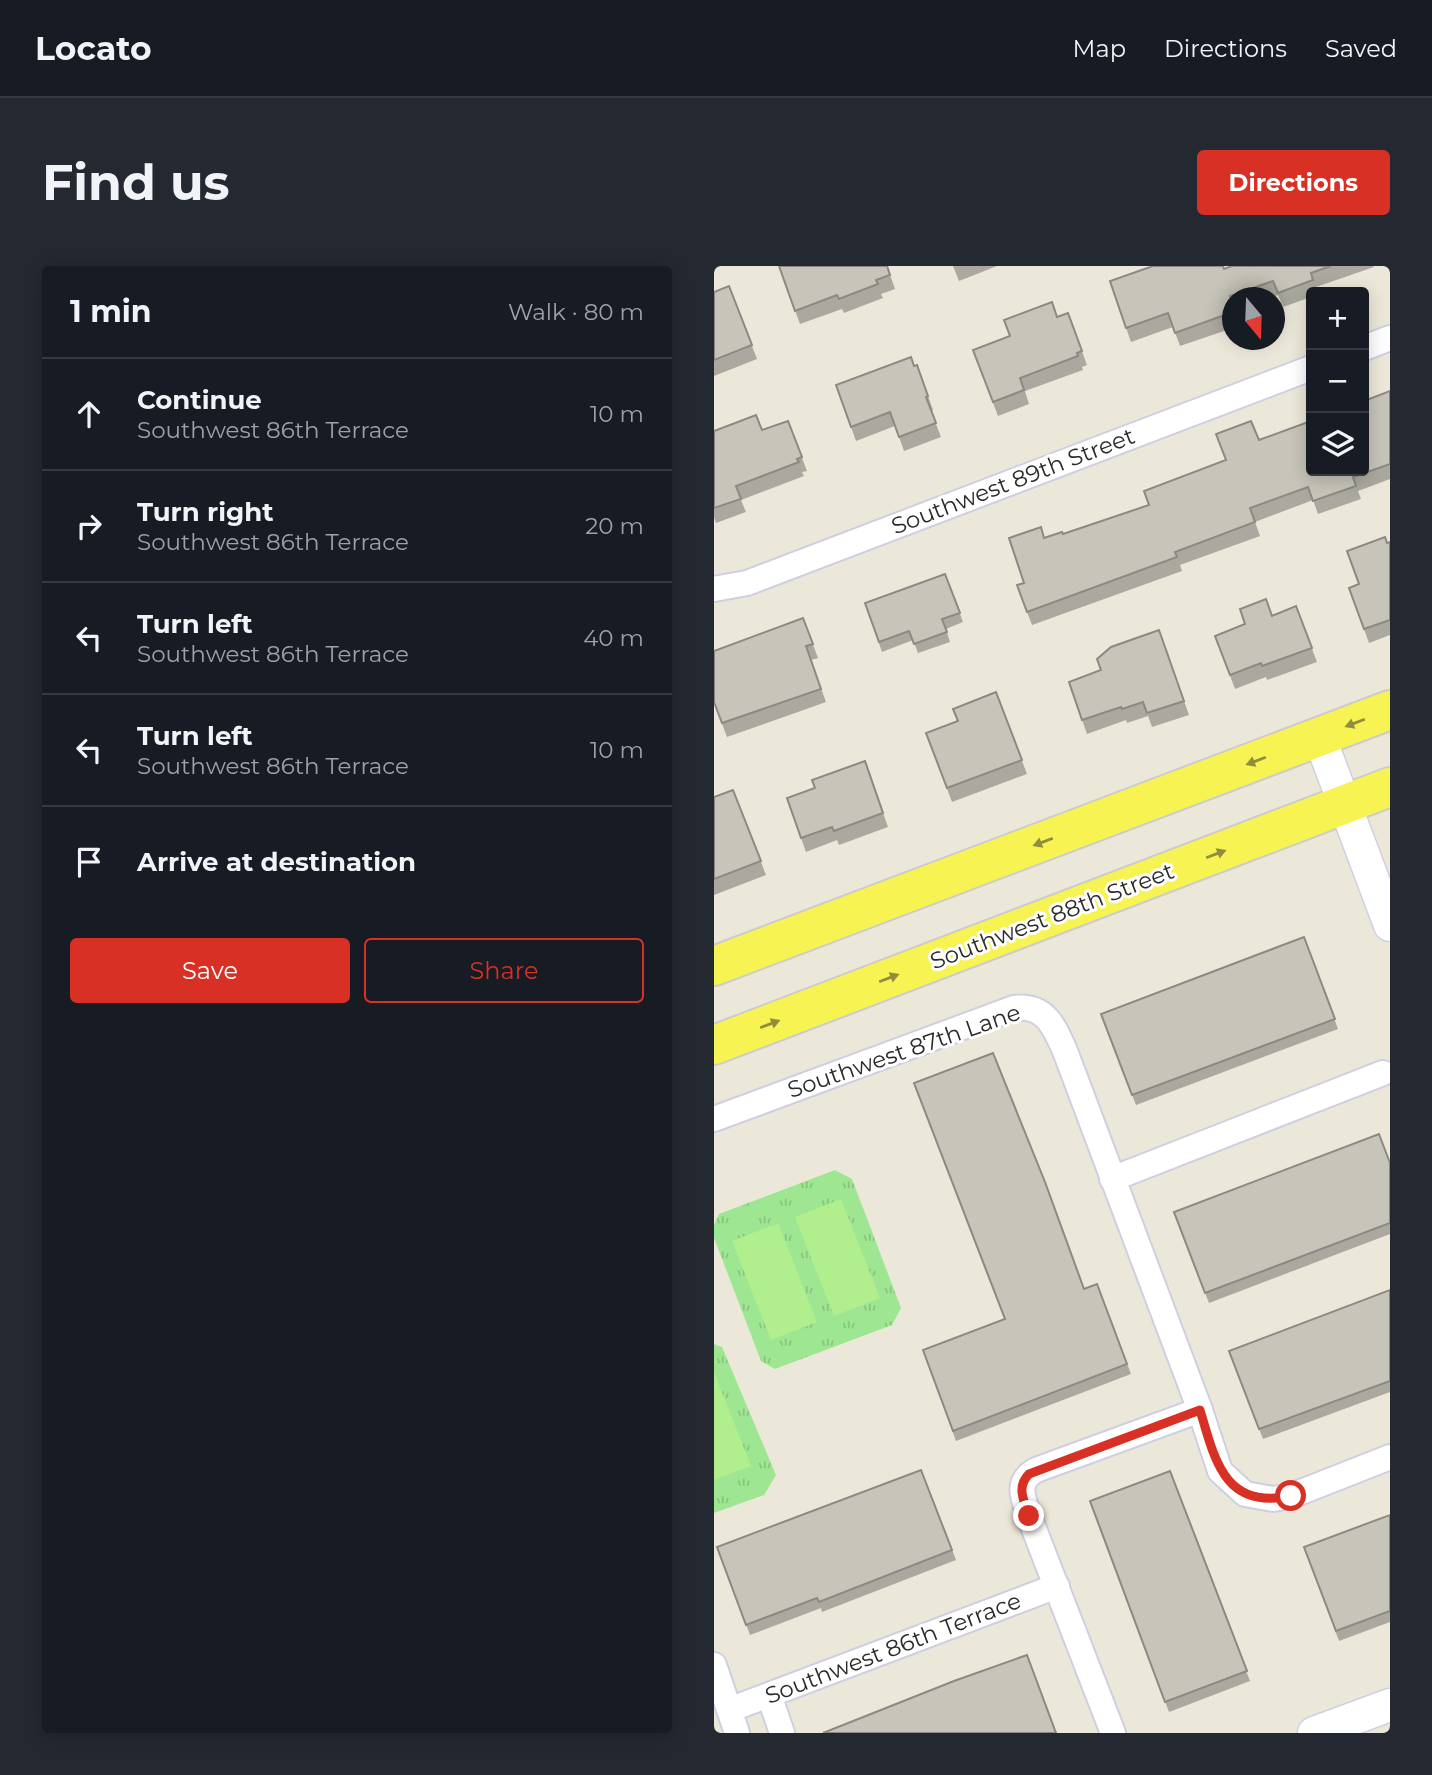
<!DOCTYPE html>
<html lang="en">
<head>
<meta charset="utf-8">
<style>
  body { margin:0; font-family:Montserrat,sans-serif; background:#242831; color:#f1f3f6 }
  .controls { position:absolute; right:21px; top:21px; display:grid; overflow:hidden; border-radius:7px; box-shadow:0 4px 18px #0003 }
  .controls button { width:63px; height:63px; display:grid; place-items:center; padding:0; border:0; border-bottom:2px solid #363941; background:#171b24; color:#f1f3f6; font:35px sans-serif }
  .compass { position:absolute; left:508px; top:21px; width:63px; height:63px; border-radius:50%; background:#171b24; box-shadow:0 4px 18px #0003; rotate:161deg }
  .stop { position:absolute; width:21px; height:21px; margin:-16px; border:5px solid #d93025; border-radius:50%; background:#fff }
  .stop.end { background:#d93025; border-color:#fff; box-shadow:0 2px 7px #0008 }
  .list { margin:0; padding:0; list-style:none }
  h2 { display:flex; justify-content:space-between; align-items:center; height:91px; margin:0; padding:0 28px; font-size:30px }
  h2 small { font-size:23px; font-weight:400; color:#9ea1a6 }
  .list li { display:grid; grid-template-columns:46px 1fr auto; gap:21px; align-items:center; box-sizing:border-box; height:112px; padding:0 28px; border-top:2px solid #363941 }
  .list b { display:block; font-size:26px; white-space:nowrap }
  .list p { margin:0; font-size:23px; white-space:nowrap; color:#9ea1a6 }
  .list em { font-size:23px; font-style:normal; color:#9ea1a6 }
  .actions { display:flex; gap:14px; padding:21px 28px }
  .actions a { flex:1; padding:16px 0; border:2px solid #d93025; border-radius:7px; text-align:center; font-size:24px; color:#d93025 }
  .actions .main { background:#d93025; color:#fff }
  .icon { flex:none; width:38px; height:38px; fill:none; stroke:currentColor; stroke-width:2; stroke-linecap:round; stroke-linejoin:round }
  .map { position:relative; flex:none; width:676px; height:1467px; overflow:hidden; border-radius:7px }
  header { display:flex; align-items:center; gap:42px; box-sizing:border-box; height:98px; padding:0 35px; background:#171b24; border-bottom:2px solid #363941 }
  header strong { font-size:33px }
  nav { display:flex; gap:38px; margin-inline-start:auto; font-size:24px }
  .intro { display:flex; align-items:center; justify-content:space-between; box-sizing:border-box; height:168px; padding:0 42px }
  h1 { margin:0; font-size:49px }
  .button { padding:18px 32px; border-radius:7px; background:#d93025; color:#fff; font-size:24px; font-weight:700 }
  main { display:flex; gap:42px; padding:0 42px }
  aside { flex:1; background:#171b24; border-radius:7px; box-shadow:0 4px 18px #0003 }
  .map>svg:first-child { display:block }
  .park { fill:url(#park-tufts) }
  .pitch { fill:#b1ee8d }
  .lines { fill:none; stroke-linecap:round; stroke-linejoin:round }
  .minor-casing { stroke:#cfcfe3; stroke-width:28 }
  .tertiary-casing { stroke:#cfcfe3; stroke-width:35 }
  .primary-casing { stroke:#ccc; stroke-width:42 }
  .minor { stroke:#fff; stroke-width:24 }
  .tertiary { stroke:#fff; stroke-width:32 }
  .primary { stroke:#f7f353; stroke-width:38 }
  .wall { fill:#aba99f }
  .building { fill:#c7c4b9; stroke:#8b8982; stroke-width:2 }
  .oneway { fill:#908e3e }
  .route { stroke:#d93025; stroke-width:9 }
  .labels { text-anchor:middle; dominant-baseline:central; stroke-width:6; stroke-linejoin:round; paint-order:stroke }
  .street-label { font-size:23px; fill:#292929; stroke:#fff }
</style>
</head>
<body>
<header>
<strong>Locato</strong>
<nav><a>Map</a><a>Directions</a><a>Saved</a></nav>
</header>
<div class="intro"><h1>Find us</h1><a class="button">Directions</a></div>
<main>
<aside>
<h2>1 min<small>Walk · 80 m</small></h2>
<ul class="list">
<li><svg class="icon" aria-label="ahead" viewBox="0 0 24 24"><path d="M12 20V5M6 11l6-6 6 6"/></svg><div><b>Continue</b><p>Southwest 86th Terrace</p></div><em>10 m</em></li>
<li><svg class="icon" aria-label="right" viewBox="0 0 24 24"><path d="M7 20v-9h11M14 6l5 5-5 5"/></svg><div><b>Turn right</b><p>Southwest 86th Terrace</p></div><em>20 m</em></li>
<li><svg class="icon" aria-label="left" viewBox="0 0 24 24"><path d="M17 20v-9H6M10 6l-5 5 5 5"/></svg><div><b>Turn left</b><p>Southwest 86th Terrace</p></div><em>40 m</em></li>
<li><svg class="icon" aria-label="left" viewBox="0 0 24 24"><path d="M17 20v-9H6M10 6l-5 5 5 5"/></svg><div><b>Turn left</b><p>Southwest 86th Terrace</p></div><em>10 m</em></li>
<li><svg class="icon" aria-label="arrive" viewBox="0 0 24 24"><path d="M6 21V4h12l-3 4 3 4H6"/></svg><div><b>Arrive at destination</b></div></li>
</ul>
<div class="actions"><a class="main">Save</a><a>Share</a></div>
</aside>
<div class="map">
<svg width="676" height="1467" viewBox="0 0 676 1467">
  <defs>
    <pattern id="park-tufts" width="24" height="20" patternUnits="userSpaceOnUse" patternTransform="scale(1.75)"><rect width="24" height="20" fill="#9ee692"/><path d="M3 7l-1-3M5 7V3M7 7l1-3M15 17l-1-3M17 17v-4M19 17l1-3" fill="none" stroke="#88c57e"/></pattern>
  </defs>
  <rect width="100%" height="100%" fill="#ece8d9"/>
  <!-- park -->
  <g class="park">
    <polygon points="121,904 138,913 187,1042 178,1059 61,1103 47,1095 0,972 0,959 5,948"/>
    <polygon points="0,1078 8,1081 62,1209 50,1229 0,1247"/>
  </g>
  <!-- pitch -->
  <g class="pitch">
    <polygon points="127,933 166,1032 120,1050 81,951"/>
    <polygon points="64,957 103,1056 57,1074 18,975"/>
    <polygon points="0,1106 37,1200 0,1214"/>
  </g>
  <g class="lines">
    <defs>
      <g id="minor">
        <polyline points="650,82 676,72"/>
        <polyline points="0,323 33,317 597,102"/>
        <path d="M 0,853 L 300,742 C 331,738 340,760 351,785 L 486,1144 L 506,1205 L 531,1228 L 559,1233 L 577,1230 L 676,1191"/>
        <polyline points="398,913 669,807"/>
        <polyline points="0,1399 23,1467"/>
        <polyline points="55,1429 68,1467"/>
        <polyline points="15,1444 343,1320"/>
        <path d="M 399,1467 L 315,1250 C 309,1231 301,1216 322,1204 L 486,1144"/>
      </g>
      <g id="tertiary">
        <polyline points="605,470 676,659"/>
        <polyline points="600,1467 676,1439"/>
      </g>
      <g id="primary">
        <polyline points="0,700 676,444"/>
        <polyline points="0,779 676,521"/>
      </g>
    </defs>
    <!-- minor casing -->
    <use href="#minor" class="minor-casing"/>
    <!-- tertiary casing -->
    <use href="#tertiary" class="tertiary-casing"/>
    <!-- primary casing -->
    <use href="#primary" class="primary-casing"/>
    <!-- minor -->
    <use href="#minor" class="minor"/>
    <!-- tertiary -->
    <use href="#tertiary" class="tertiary"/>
    <!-- primary -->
    <use href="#primary" class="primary"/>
  </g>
  <!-- wall -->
  <g class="wall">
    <polygon points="65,0 173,0 181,23 167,28 169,32 130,47 128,43 86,58"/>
    <polygon points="239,0 283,0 245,15"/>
    <polygon points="518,0 659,0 660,1 602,21 603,26 597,26 597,31 569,41 564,29 556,32 519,32 519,62 466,80 459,61 417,76 396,15 510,3"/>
    <polygon points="15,20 43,93 0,110 0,26"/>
    <polygon points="354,47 373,99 368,101 369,104 311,125 315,138 284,150 259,84"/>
    <polygon points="203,99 219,144 217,145 227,171 190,185 181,160 142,175 122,119"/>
    <polygon points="676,125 676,213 644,225 647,233 604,248 599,234 541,256 546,270 466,299 468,305 318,359 303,319 310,317 330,272 349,268 435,239 545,174"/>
    <polygon points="74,155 93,205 88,206 90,210 27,234 32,246 2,257 0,251 0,165 48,164"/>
    <polygon points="676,276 676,369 655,377 635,322 645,318 673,277"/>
    <polygon points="231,308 249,356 232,363 236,376 204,387 199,374 168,386 151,337"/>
    <polygon points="582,340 603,396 553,414 552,411 521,423 501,370"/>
    <polygon points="89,352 104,392 97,394 112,436 13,471 0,436"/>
    <polygon points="445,364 475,449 438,461 434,450 413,457 412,454 373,468 355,416 387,404"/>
    <polygon points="282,426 313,508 238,536 212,467 244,455"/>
    <polygon points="151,495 174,561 125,579 123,574 92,586 73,532 101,522"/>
    <polygon points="19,524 52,609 0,629 0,531"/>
    <polygon points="590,671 624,763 422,839 387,748"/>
    <polygon points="676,897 676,968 495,1037 460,946"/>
    <polygon points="383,1018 417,1108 242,1175 209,1084"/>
    <polygon points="676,1024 676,1126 549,1173 515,1085"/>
    <polygon points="207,1204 242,1294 108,1346 107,1342 36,1369 3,1281"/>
    <polygon points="456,1205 536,1415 455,1446 376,1235"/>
    <polygon points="676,1249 676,1356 625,1375 590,1281"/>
  </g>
  <!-- building -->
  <g class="building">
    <polygon points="65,0 173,0 176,9 162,14 164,18 125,33 123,29 81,45"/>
    <polygon points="439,0 509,0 510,3 518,0 617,0 597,7 599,14 564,27 559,15 516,30 519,39 519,46 461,67 454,47 412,62 396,15"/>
    <polygon points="15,20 38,79 0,94 0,26"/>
    <polygon points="338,36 343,51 354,47 368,85 363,87 364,90 306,112 310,124 279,136 259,84 296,70 290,54"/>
    <polygon points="197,91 200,100 203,99 214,130 212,131 222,157 185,171 176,146 137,161 122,119"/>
    <polygon points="676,125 676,198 639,211 642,220 599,235 594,221 536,242 541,256 461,286 463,291 313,346 303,319 310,317 295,272 327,261 330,272 348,266 349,268 435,239 430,225 512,194 502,168 537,155 545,174 597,155 597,205 650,205 650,135"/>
    <polygon points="42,149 48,164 74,155 88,191 83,193 85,196 22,220 27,233 0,242 0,165"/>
    <polygon points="671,271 673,277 676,276 676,354 650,363 635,322 645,318 633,285"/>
    <polygon points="231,308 246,347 228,353 233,366 200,378 195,365 165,376 151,337"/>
    <polygon points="552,333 558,350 582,340 598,382 548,400 547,397 516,409 501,370 531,358 526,343"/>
    <polygon points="89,352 99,378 92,380 107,423 8,457 0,436 0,385"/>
    <polygon points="445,364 470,435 433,447 429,436 408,443 407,441 368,454 355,416 387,404 383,393 397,381"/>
    <polygon points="282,426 308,494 233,522 212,467 244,455 239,443"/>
    <polygon points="151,495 169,547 120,565 118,561 87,572 73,532 101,522 98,514"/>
    <polygon points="19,524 47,595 0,613 0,531"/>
    <polygon points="590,671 621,753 418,829 387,748"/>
    <polygon points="279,787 331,916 370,1023 383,1018 413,1098 239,1165 209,1084 291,1053 200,817"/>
    <polygon points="665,868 676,897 676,957 491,1027 460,946"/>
    <polygon points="676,1024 676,1115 545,1163 515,1085"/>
    <polygon points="207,1204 238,1284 105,1336 103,1332 32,1359 3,1281"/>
    <polygon points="456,1205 533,1405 451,1436 376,1235"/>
    <polygon points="676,1249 676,1345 622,1365 590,1281"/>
    <polygon points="313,1389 342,1467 109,1467 240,1415"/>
  </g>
  <!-- one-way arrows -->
  <defs><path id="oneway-solid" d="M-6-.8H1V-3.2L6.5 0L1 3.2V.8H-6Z" transform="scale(1.75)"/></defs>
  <g class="oneway">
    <use href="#oneway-solid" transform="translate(641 457) rotate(159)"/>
    <use href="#oneway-solid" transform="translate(542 495) rotate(159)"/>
    <use href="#oneway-solid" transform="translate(329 576) rotate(159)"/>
    <use href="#oneway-solid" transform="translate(502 588) rotate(-21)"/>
    <use href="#oneway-solid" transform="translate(175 712) rotate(-21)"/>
    <use href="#oneway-solid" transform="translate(56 758) rotate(-21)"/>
  </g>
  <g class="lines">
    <!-- route -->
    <path class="route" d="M 315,1250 C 310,1235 302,1221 315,1208 L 486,1144 C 501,1195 511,1244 577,1230"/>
  </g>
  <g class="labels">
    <!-- street labels -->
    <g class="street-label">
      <text transform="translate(299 215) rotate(-21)">Southwest 89th Street</text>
      <text transform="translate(338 650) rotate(-21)">Southwest 88th Street</text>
      <text transform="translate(190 785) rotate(-19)">Southwest 87th Lane</text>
      <text transform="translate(179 1382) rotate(-21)">Southwest 86th Terrace</text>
    </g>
  </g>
</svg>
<div class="controls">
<button>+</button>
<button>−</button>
<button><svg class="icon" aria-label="layers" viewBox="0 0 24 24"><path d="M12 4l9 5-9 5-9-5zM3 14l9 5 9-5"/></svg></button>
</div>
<svg class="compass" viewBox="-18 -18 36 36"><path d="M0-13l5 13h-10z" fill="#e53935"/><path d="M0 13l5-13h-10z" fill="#9ea1a6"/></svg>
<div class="stop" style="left:577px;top:1230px"></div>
<div class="stop end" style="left:315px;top:1250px"></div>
</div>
</main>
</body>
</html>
